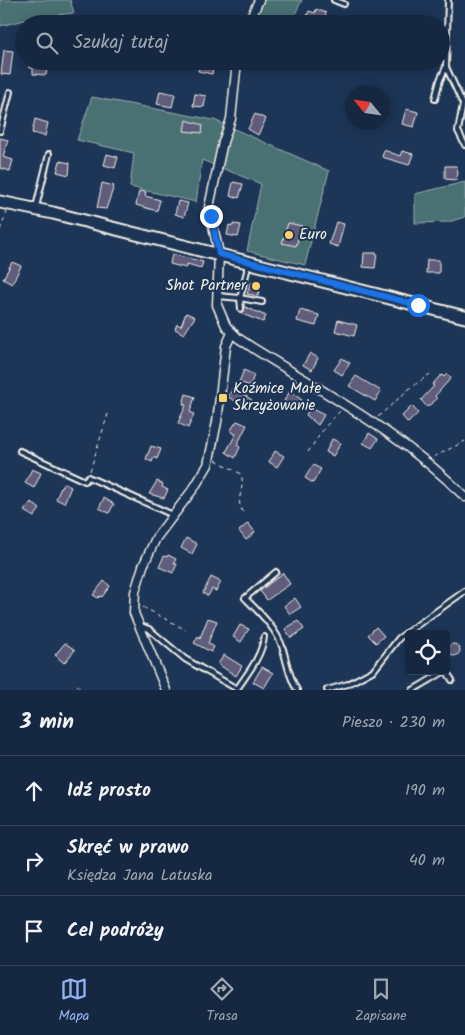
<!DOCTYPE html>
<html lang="pl">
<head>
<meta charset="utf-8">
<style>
  body { margin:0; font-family:Kalam,sans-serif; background:#1f3048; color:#f1f3f6 }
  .controls { position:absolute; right:15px; bottom:15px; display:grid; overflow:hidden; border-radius:5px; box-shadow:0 2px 12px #0003 }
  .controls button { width:45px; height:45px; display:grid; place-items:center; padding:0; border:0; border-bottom:1px solid #35445a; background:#162841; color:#f1f3f6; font:25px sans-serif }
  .compass { position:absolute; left:345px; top:85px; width:45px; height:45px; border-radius:50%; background:#162841; box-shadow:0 2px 12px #0003; rotate:299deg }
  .stop { position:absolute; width:15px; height:15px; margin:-11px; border:4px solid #1a73e8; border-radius:50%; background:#fff }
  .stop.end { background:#1a73e8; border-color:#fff; box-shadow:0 1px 5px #0008 }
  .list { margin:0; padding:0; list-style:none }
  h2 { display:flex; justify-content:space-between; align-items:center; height:65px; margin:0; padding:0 20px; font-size:21px }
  h2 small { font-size:16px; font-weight:400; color:#9ea6b1 }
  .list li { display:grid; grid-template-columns:32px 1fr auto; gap:15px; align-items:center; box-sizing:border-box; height:70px; padding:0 20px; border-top:1px solid #35445a }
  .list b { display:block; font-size:19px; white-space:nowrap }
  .list p { margin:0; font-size:16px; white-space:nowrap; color:#9ea6b1 }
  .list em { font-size:16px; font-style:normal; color:#9ea6b1 }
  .icon { flex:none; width:28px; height:28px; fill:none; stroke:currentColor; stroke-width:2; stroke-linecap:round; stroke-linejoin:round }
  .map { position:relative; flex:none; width:465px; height:690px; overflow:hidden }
  .search { position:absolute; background:#162841; box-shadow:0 2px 12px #0003; left:15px; right:15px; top:15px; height:55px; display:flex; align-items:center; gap:12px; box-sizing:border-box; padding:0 18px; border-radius:28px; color:#9ea6b1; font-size:19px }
  .sheet { height:275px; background:#162841 }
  nav { display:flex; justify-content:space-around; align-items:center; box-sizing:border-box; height:70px; border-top:1px solid #35445a; background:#162841; font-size:14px; color:#9ea6b1 }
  nav a { display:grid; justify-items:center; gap:2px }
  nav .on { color:#95b2f1 }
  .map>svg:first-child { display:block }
  .green { fill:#486f73; stroke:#9eb0ae }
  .building { fill:#5e5c7c; stroke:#f4f1e8 }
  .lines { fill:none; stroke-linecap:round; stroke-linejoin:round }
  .lane-casing { stroke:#f4f1e8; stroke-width:8 }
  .street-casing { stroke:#f4f1e8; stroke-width:11 }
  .secondary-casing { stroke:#f4f1e8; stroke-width:15 }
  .path { stroke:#f4f1e8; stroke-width:1; stroke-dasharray:4 4; stroke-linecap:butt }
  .lane { stroke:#1d3557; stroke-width:4 }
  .street { stroke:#1d3557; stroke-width:8 }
  .secondary { stroke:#1d3557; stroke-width:11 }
  .route { stroke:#1a73e8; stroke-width:6 }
  .poi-dot { fill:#ffd166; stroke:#1d3557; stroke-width:2 }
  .labels { text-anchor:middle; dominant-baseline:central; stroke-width:4; stroke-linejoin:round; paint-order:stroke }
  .poi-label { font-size:15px; fill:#f4f1e8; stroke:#1d3557; text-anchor:start }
</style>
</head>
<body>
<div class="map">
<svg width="465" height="690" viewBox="0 0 465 690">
  <rect width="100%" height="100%" fill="#1d3557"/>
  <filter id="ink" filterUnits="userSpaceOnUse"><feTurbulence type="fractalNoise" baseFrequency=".02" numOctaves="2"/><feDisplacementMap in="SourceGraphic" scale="10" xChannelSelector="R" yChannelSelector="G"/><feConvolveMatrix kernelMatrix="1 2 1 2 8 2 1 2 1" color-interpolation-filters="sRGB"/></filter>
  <g filter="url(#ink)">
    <!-- green -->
    <g class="green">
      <polygon points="0,0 70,0 74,13 38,17 0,26"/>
      <polygon points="255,0 302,0 290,24 274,24 254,14"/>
      <polygon points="92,97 214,120 329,171 305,265 247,251 261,184 202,160 196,202 130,187 134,153 77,140"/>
      <polygon points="465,182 465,217 448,222 415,223 415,194"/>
    </g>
    <!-- building -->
    <g class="building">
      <polygon points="316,9 326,13 323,24 311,24 312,20 306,18 309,11 315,13"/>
      <polygon points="4,50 13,51 10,75 1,74"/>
      <polygon points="30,61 48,61 46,75 33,74 33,68 29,68"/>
      <polygon points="200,62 214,64 212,74 198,71"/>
      <polygon points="160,91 175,94 172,107 157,104"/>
      <polygon points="195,94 206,96 204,107 193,106"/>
      <polygon points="406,109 418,112 414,127 402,124"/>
      <polygon points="255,114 266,119 258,135 248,129"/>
      <polygon points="35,119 48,123 45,136 32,133"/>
      <polygon points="186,120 203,125 202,133 184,131"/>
      <polygon points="0,138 8,140 3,157 13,160 10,171 0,168"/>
      <polygon points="384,150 400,156 402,151 413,154 409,165 382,157"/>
      <polygon points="107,154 118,157 115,168 104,165"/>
      <polygon points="60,161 70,163 69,175 57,172"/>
      <polygon points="445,166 456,166 458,173 456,180 445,179"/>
      <polygon points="233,182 243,184 239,198 230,196"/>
      <polygon points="102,183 114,186 106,209 97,208"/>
      <polygon points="139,191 146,192 145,196 160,200 157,211 136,205"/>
      <polygon points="178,201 188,203 184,217 175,214"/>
      <polygon points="336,222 344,224 338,247 329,244"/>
      <polygon points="288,223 302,226 296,246 282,243"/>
      <polygon points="233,224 241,225 238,237 227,235 229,225 233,226"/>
      <polygon points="364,253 377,253 375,268 363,267"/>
      <polygon points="172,254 203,262 201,268 187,264 186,268 170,264"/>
      <polygon points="427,260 439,260 439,273 426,273"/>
      <polygon points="12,262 21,266 12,284 3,279"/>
      <polygon points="253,282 261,284 258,296 247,294 250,284"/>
      <polygon points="245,307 266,316 263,322 242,314"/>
      <polygon points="300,310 319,315 316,326 297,321"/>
      <polygon points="186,313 195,317 184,334 175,329 177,324 181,326"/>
      <polygon points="338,320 357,325 354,336 335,331"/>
      <polygon points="310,353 318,358 312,370 303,365"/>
      <polygon points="342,358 350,363 342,375 334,370"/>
      <polygon points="244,370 254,375 250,386 239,382"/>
      <polygon points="447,374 451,378 435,396 437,399 427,407 421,400 434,386 432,385 439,377 442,375 444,377"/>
      <polygon points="356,376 381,391 375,401 349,386"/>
      <polygon points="233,388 252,400 248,408 228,397"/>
      <polygon points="290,391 302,400 296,409 284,401"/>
      <polygon points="186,394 195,397 190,412 194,414 188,428 178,423 186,405 183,404"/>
      <polygon points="412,406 418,413 408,423 402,416"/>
      <polygon points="310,408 324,415 318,425 306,415"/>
      <polygon points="237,421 247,425 237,445 240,447 235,458 226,452 236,434 231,432 232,428"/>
      <polygon points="369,433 378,439 372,448 363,443"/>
      <polygon points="332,439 341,443 333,456 326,452"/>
      <polygon points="151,446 161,449 157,459 154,457 152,462 146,459"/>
      <polygon points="275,451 284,456 277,467 269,462"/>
      <polygon points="313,465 321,469 313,483 305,478"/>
      <polygon points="32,469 41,473 34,488 25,483"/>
      <polygon points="157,481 163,484 162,487 168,490 164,498 149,494"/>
      <polygon points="63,483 71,487 64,503 56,499"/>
      <polygon points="104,498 114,504 109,513 99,508"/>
      <polygon points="31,502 40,509 34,517 24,511"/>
      <polygon points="248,523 255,532 246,540 239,531"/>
      <polygon points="186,538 197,544 192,554 181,548"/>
      <polygon points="168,555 176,559 174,563 177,564 173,573 159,567 164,556 167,557"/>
      <polygon points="283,573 290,584 267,600 260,591"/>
      <polygon points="211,577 221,582 216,591 212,589 208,596 203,593"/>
      <polygon points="104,581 110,586 102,597 100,596 98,598 93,595"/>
      <polygon points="295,598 301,607 290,614 284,606"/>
      <polygon points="208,618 217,621 208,643 214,647 211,652 194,643 198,636 200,638"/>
      <polygon points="298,621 304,629 291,638 285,629"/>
      <polygon points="240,625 249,629 241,642 233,637"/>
      <polygon points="376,627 384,636 376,643 368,635"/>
      <polygon points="65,643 75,650 64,663 55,655"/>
      <circle cx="454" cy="650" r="6"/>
      <polygon points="224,655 242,666 236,676 218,664"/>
      <polygon points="262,667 273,673 264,688 253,682"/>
    </g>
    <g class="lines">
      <defs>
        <g id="lane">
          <polyline points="334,0 344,4"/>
          <polyline points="448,0 446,67 463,104 458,131 465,145"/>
          <polyline points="435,99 440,80 446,67"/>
          <polyline points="0,131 10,92"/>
          <polyline points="36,207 49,154"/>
          <polyline points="247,264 247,271 240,298 262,302"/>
          <polyline points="218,296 240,298 241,309"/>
          <polyline points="20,451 85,481 88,477 173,515"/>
          <path d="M 276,572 L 245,598 C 259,612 277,629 283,649 C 287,663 289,677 297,690"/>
          <path d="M 141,626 L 149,629 L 185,659 L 237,689 C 247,674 262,656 264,637"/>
          <polyline points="446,671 452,680"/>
          <polyline points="327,690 348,684 374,670 399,638 465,591"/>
          <polyline points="413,690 445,671"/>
        </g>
        <g id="street">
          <polyline points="248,24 259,0"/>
          <path d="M 237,61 L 231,119 L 223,142 L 209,207 L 219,254 L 217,305 L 226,326 L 238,338 L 253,348 C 326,394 404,435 465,497"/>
          <polyline points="166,690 134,613 135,592 143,566 156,538 194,488 208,465 217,422 226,346 232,333"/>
        </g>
        <polyline id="secondary" points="0,202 53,213 465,317"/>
      </defs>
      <!-- lane casing -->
      <use href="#lane" class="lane-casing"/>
      <!-- street casing -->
      <use href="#street" class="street-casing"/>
      <!-- secondary casing -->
      <use href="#secondary" class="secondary-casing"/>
      <!-- path -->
      <g class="path">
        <polyline points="0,230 7,212"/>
        <polyline points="378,417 409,389 430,374"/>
        <polyline points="308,452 325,427 341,410"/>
        <polyline points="434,457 465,441"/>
        <path d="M 216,460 L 241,474 C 246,488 234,499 243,512"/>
        <polyline points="90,471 108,414"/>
        <polyline points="143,607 186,630"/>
        <polyline points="77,685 83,690"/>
      </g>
      <!-- lane -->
      <use href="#lane" class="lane"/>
      <!-- street -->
      <use href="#street" class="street"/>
      <!-- secondary -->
      <use href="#secondary" class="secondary"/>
    </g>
  </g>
  <g class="lines" filter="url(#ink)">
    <!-- route -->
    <polyline class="route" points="211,216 219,254 418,305"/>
  </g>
  <!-- markers -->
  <g class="poi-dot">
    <circle cx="289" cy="235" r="5"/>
    <circle cx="256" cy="286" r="5"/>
    <rect x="218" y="393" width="10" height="10" rx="2.5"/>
  </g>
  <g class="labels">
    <!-- poi labels -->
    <g class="poi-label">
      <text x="299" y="235">Euro</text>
      <text x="246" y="286" text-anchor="end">Shot Partner</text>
      <text x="233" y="389">Koźmice Małe<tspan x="233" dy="17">Skrzyżowanie</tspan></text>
    </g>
  </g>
</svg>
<div class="controls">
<button><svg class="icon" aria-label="locate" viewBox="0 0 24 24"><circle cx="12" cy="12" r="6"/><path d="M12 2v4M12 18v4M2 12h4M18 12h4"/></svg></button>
</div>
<svg class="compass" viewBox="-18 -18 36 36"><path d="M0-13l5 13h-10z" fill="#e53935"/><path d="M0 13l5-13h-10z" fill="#9ea6b1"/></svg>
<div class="stop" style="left:418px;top:305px"></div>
<div class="stop end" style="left:211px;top:216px"></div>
<div class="search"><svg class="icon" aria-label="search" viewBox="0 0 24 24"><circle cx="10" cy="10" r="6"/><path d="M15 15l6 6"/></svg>Szukaj tutaj</div>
</div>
<section class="sheet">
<h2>3 min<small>Pieszo · 230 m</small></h2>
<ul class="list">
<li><svg class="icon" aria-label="ahead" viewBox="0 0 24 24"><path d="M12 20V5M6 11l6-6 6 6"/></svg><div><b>Idź prosto</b></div><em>190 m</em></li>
<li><svg class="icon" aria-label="right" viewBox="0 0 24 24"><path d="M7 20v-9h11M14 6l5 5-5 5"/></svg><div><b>Skręć w prawo</b><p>Księdza Jana Latuska</p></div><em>40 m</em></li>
<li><svg class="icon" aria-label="arrive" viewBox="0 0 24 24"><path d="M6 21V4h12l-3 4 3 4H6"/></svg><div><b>Cel podróży</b></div></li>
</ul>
</section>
<nav>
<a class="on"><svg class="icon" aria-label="map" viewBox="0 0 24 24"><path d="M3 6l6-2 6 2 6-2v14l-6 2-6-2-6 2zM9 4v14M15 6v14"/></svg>Mapa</a>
<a><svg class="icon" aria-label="directions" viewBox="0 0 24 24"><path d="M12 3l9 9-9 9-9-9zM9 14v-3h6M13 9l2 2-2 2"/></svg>Trasa</a>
<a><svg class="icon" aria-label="saved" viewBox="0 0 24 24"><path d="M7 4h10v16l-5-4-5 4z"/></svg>Zapisane</a>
</nav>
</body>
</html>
